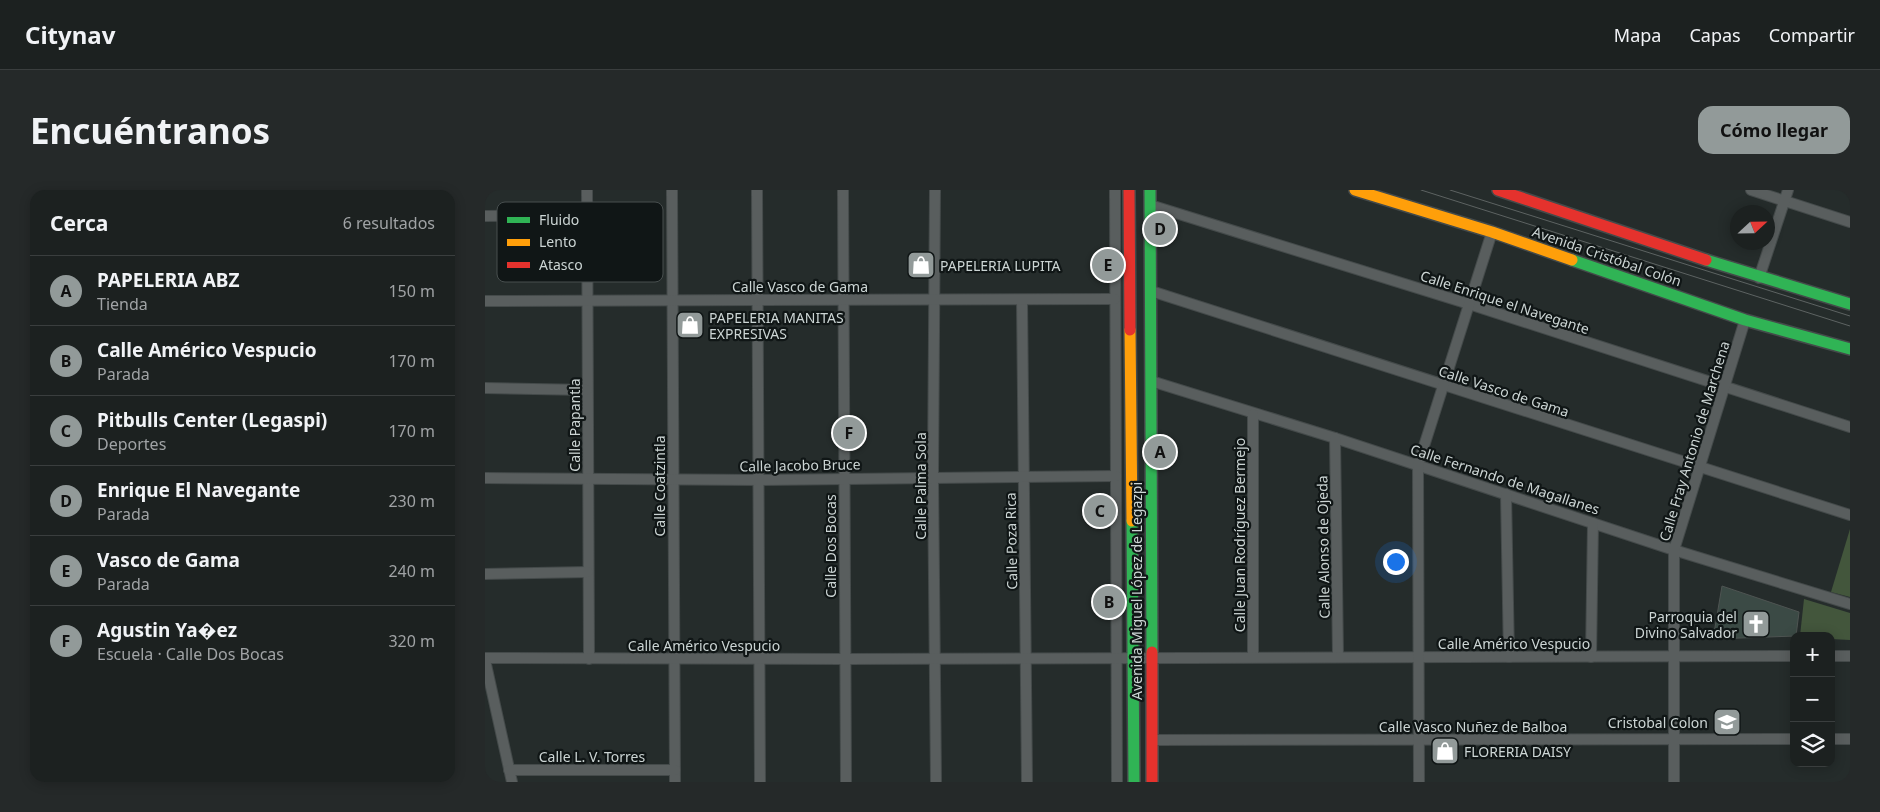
<!DOCTYPE html>
<html lang="es">
<head>
<meta charset="utf-8">
<style>
  body { margin:0; font-family:"Noto Sans",sans-serif; background:#252929; color:#f1f3f6 }
  .controls { position:absolute; right:15px; bottom:15px; display:grid; overflow:hidden; border-radius:10px; box-shadow:0 2px 12px #0003 }
  .controls button { width:45px; height:45px; display:grid; place-items:center; padding:0; border:0; border-bottom:1px solid #3a3e3e; background:#1c2120; color:#f1f3f6; font:25px sans-serif }
  .compass { position:absolute; left:1245px; top:15px; width:45px; height:45px; border-radius:50%; background:#1c2120; box-shadow:0 2px 12px #0003; rotate:68deg }
  .you { position:absolute; left:910px; top:371px; width:18px; height:18px; margin:-12px; border:4px solid #fff; border-radius:50%; background:#1a73e8; box-shadow:0 0 0 8px #1a73e833 }
  .badge { display:grid; place-items:center; width:32px; height:32px; border-radius:50%; background:#929a99; color:#111; font-size:16px; font-weight:700 }
  .pin { position:absolute; translate:-50% -50%; border:2px solid #fff; box-shadow:0 1px 5px #0006 }
  .list { margin:0; padding:0; list-style:none }
  h2 { display:flex; justify-content:space-between; align-items:center; height:65px; margin:0; padding:0 20px; font-size:21px }
  h2 small { font-size:16px; font-weight:400; color:#a0a3a5 }
  .list li { display:grid; grid-template-columns:32px 1fr auto; gap:15px; align-items:center; box-sizing:border-box; height:70px; padding:0 20px; border-top:1px solid #3a3e3e }
  .list b { display:block; font-size:19px; white-space:nowrap }
  .list p { margin:0; font-size:16px; white-space:nowrap; color:#a0a3a5 }
  .list em { font-size:16px; font-style:normal; color:#a0a3a5 }
  .icon { flex:none; width:28px; height:28px; fill:none; stroke:currentColor; stroke-width:2; stroke-linecap:round; stroke-linejoin:round }
  .map { position:relative; flex:none; width:1365px; height:592px; overflow:hidden; border-radius:15px }
  header { display:flex; align-items:center; gap:30px; box-sizing:border-box; height:70px; padding:0 25px; background:#1c2120; border-bottom:1px solid #3a3e3e }
  header strong { font-size:24px }
  nav { display:flex; gap:28px; margin-inline-start:auto; font-size:18px }
  .intro { display:flex; align-items:center; justify-content:space-between; box-sizing:border-box; height:120px; padding:0 30px }
  h1 { margin:0; font-size:35px }
  .button { padding:12px 22px; border-radius:15px; background:#929a99; color:#111; font-size:18px; font-weight:700 }
  main { display:flex; gap:30px; padding:0 30px }
  aside { flex:1; background:#1c2120; border-radius:15px; box-shadow:0 2px 12px #0003 }
  .map>svg:first-child { display:block }
  .green { fill:#43563c }
  .building { fill:#3b4a45; stroke:#4e5452 }
  .lines { fill:none; stroke-linecap:round; stroke-linejoin:round }
  .street-casing { stroke:#444a4a; stroke-width:12 }
  .fast-casing { stroke:#444a4a; stroke-width:14 }
  .slow-casing { stroke:#444a4a; stroke-width:14 }
  .jam-casing { stroke:#444a4a; stroke-width:14 }
  .street { stroke:#595e5e; stroke-width:10 }
  .fast { stroke:#30b455; stroke-width:11 }
  .slow { stroke:#ff9f0a; stroke-width:11 }
  .jam { stroke:#e5322d; stroke-width:11 }
  .tram { stroke:#5d6362; stroke-width:1 }
  .labels { text-anchor:middle; dominant-baseline:central; stroke-width:4.5; stroke-linejoin:round; paint-order:stroke }
  .street-label { font-size:14px; fill:#ccd5d4; stroke:#101616 }
  .poi-label { font-size:14px; fill:#ccd5d4; stroke:#101616; text-anchor:start }
  .key { fill:#101616; stroke:#484f4f; stroke-width:1 }
  .key-label { font-size:14px; fill:#ccd5d4 }
</style>
</head>
<body>
<header>
<strong>Citynav</strong>
<nav><a>Mapa</a><a>Capas</a><a>Compartir</a></nav>
</header>
<div class="intro"><h1>Encuéntranos</h1><a class="button">Cómo llegar</a></div>
<main>
<aside>
<h2>Cerca<small>6 resultados</small></h2>
<ul class="list">
<li><span class="badge">A</span><div><b>PAPELERIA ABZ</b><p>Tienda</p></div><em>150 m</em></li>
<li><span class="badge">B</span><div><b>Calle Américo Vespucio</b><p>Parada</p></div><em>170 m</em></li>
<li><span class="badge">C</span><div><b>Pitbulls Center (Legaspi)</b><p>Deportes</p></div><em>170 m</em></li>
<li><span class="badge">D</span><div><b>Enrique El Navegante</b><p>Parada</p></div><em>230 m</em></li>
<li><span class="badge">E</span><div><b>Vasco de Gama</b><p>Parada</p></div><em>240 m</em></li>
<li><span class="badge">F</span><div><b>Agustin Ya�ez</b><p>Escuela · Calle Dos Bocas</p></div><em>320 m</em></li>
</ul>
</aside>
<div class="map">
<svg width="1365" height="592" viewBox="0 0 1365 592">
  <rect width="100%" height="100%" fill="#252c2b"/>
  <!-- green -->
  <g class="green">
    <polygon points="1365,339 1365,407 1346,402"/>
    <polygon points="1319,409 1365,423 1365,450 1346,449 1346,446 1315,446"/>
  </g>
  <!-- building -->
  <polygon class="building" points="1237,396 1314,422 1311,446 1228,449"/>
  <g class="lines">
    <defs>
      <g id="street">
        <polyline points="102,0 104,469"/>
        <polyline points="187,0 190,592"/>
        <polyline points="272,0 275,592"/>
        <polyline points="358,0 361,592"/>
        <polyline points="450,0 448,287 451,592"/>
        <polyline points="630,0 632,592"/>
        <polyline points="1266,0 1365,32"/>
        <polyline points="665,15 984,114 1365,237"/>
        <polyline points="0,26 103,25"/>
        <polyline points="1274,88 1303,0"/>
        <polyline points="666,101 1365,325"/>
        <polyline points="537,110 542,592"/>
        <polyline points="0,111 630,109"/>
        <polyline points="666,191 850,248 1189,360 1365,414"/>
        <polyline points="0,198 102,200"/>
        <polyline points="768,224 768,466"/>
        <polyline points="850,248 853,466"/>
        <polyline points="0,288 273,290 631,286"/>
        <polyline points="1021,304 1024,467"/>
        <polyline points="0,384 103,382"/>
        <polyline points="1346,466 1365,466"/>
        <polyline points="1106,467 1108,333"/>
        <polyline points="0,468 360,469 1309,466"/>
        <polyline points="0,470 27,592"/>
        <polyline points="1346,549 1365,549"/>
        <polyline points="667,550 1309,549"/>
        <polyline points="24,580 190,580"/>
        <polyline points="934,592 933,275 1007,42"/>
        <polyline points="1189,592 1189,360 1260,130"/>
      </g>
      <g id="fast">
        <polyline points="665,0 667,462"/>
        <polyline points="1087,70 1260,130 1365,159"/>
        <polyline points="1221,70 1365,114"/>
        <polyline points="647,331 649,592"/>
      </g>
      <g id="slow">
        <polyline points="870,0 1007,42 1087,70"/>
        <polyline points="645,140 647,331"/>
      </g>
      <g id="jam">
        <polyline points="644,0 645,140"/>
        <polyline points="1013,0 1221,70"/>
        <polyline points="667,462 667,592"/>
      </g>
    </defs>
    <!-- street casing -->
    <use href="#street" class="street-casing"/>
    <!-- fast casing -->
    <use href="#fast" class="fast-casing"/>
    <!-- slow casing -->
    <use href="#slow" class="slow-casing"/>
    <!-- jam casing -->
    <use href="#jam" class="jam-casing"/>
    <!-- street -->
    <use href="#street" class="street"/>
    <!-- fast -->
    <use href="#fast" class="fast"/>
    <!-- slow -->
    <use href="#slow" class="slow"/>
    <!-- jam -->
    <use href="#jam" class="jam"/>
    <!-- tram -->
    <g class="tram">
      <polyline points="936,0 1365,136"/>
      <polyline points="965,0 1365,126"/>
    </g>
  </g>
  <!-- icons -->
  <defs>
    <symbol id="shop-square" viewBox="-11 -11 22 22"><rect x="-9" y="-9" width="18" height="18" rx="4" fill="#929a99" stroke="#101616"/><path d="M-5-2.5h2.3a2.7 3.5 0 0 1 5.4 0H5L5.5 6h-11ZM-1.5-2.5h3a1.5 2.3 0 0 0-3 0Z" fill="#fff"/></symbol>
    <symbol id="church-square" viewBox="-11 -11 22 22"><rect x="-9" y="-9" width="18" height="18" rx="4" fill="#929a99" stroke="#101616"/><path d="M-1.2-6h2.4v3.5h3.3v2.4h-3.3V6h-2.4V-.1h-3.3v-2.4h3.3Z" fill="#fff"/></symbol>
    <symbol id="school-square" viewBox="-11 -11 22 22"><rect x="-9" y="-9" width="18" height="18" rx="4" fill="#929a99" stroke="#101616"/><path d="M0-5L7-2L0 1L-7-2ZM-4 1L0 2.5L4 1V4Q0 6-4 4Z" fill="#fff"/></symbol>
  </defs>
  <g fill-rule="evenodd">
    <use href="#shop-square" x="420" y="59" width="32" height="32"/>
    <use href="#shop-square" x="189" y="119" width="32" height="32"/>
    <use href="#church-square" x="1255" y="418" width="32" height="32"/>
    <use href="#school-square" x="1226" y="516" width="32" height="32"/>
    <use href="#shop-square" x="944" y="545" width="32" height="32"/>
  </g>
  <g class="labels">
    <!-- street labels -->
    <g class="street-label">
      <text transform="translate(1122 66) rotate(19)">Avenida Cristóbal Colón</text>
      <text x="315" y="96">Calle Vasco de Gama</text>
      <text transform="translate(1020 112) rotate(18)">Calle Enrique el Navegante</text>
      <text transform="translate(1019 201) rotate(18)">Calle Vasco de Gama</text>
      <text transform="translate(89 235) rotate(-90)">Calle Papantla</text>
      <text transform="translate(1209 251) rotate(-73)">Calle Fray Antonio de Marchena</text>
      <text transform="translate(315 275) rotate(-1)">Calle Jacobo Bruce</text>
      <text transform="translate(1020 289) rotate(18)">Calle Fernando de Magallanes</text>
      <text transform="translate(174 296) rotate(-90)">Calle Coatzintla</text>
      <text transform="translate(435 296) rotate(-90)">Calle Palma Sola</text>
      <text transform="translate(754 345) rotate(-90)">Calle Juan Rodríguez Bermejo</text>
      <text transform="translate(526 351) rotate(-91)">Calle Poza Rica</text>
      <text transform="translate(345 356) rotate(-90)">Calle Dos Bocas</text>
      <text transform="translate(838 357) rotate(-91)">Calle Alonso de Ojeda</text>
      <text transform="translate(651 401) rotate(-90)">Avenida Miguel López de Legazpi</text>
      <text x="1029" y="453">Calle Américo Vespucio</text>
      <text x="219" y="455">Calle Américo Vespucio</text>
      <text x="988" y="536">Calle Vasco Nuñez de Balboa</text>
      <text x="107" y="566">Calle L. V. Torres</text>
    </g>
    <!-- poi labels -->
    <g class="poi-label">
      <text x="455" y="75">PAPELERIA LUPITA</text>
      <text x="224" y="127">PAPELERIA MANITAS<tspan x="224" dy="16">EXPRESIVAS</tspan></text>
      <text x="1252" y="426" text-anchor="end">Parroquia del<tspan x="1252" dy="16">Divino Salvador</tspan></text>
      <text x="1223" y="532" text-anchor="end">Cristobal Colon</text>
      <text x="979" y="561">FLORERIA DAISY</text>
    </g>
  </g>
  <!-- legend -->
  <rect x="12" y="12" width="166" height="80" rx="8" class="key"/>
  <rect x="22" y="27" width="23" height="6" fill="#30b455"/>
  <rect x="22" y="49" width="23" height="7" fill="#ff9f0a"/>
  <rect x="22" y="72" width="23" height="6" fill="#e5322d"/>
  <g class="key-label">
    <text x="54" y="35">Fluido</text>
    <text x="54" y="57">Lento</text>
    <text x="54" y="80">Atasco</text>
  </g>
</svg>
<div class="controls">
<button>+</button>
<button>−</button>
<button><svg class="icon" aria-label="layers" viewBox="0 0 24 24"><path d="M12 4l9 5-9 5-9-5zM3 14l9 5 9-5"/></svg></button>
</div>
<svg class="compass" viewBox="-18 -18 36 36"><path d="M0-13l5 13h-10z" fill="#e53935"/><path d="M0 13l5-13h-10z" fill="#a0a3a5"/></svg>
<div class="you"></div>
<div class="pin badge" style="left:675px;top:262px">A</div>
<div class="pin badge" style="left:624px;top:412px">B</div>
<div class="pin badge" style="left:615px;top:321px">C</div>
<div class="pin badge" style="left:675px;top:39px">D</div>
<div class="pin badge" style="left:623px;top:75px">E</div>
<div class="pin badge" style="left:364px;top:243px">F</div>
</div>
</main>
</body>
</html>
